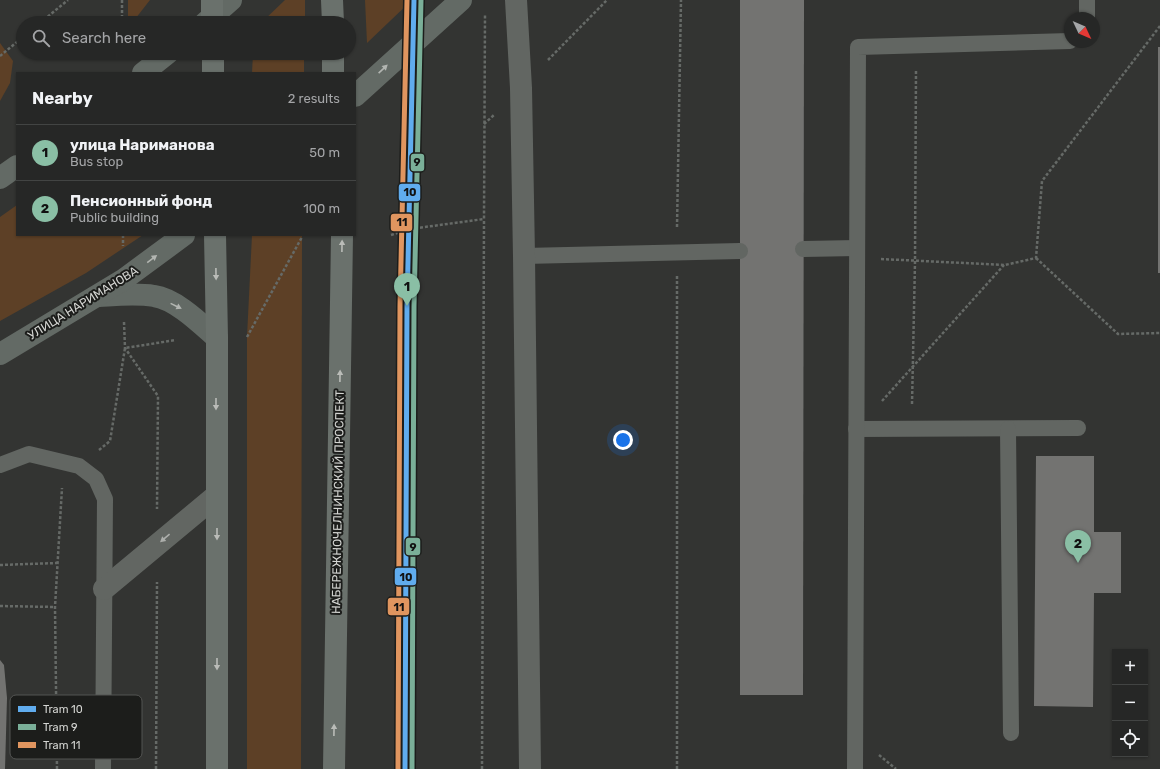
<!DOCTYPE html>
<html lang="en">
<head>
<meta charset="utf-8">
<style>
  body { margin:0; font-family:Rubik,sans-serif; background:#323332; color:#f1f3f6 }
  .controls { position:absolute; right:12px; bottom:12px; display:grid; overflow:hidden; border-radius:0px; box-shadow:0 1px 3px #0004 }
  .controls button { width:36px; height:36px; display:grid; place-items:center; padding:0; border:0; border-bottom:1px solid #424443; background:#262726; color:#f1f3f6; font:20px sans-serif }
  .compass { position:absolute; left:1064px; top:12px; width:36px; height:36px; border-radius:50%; background:#262726; box-shadow:0 1px 3px #0004; rotate:134deg }
  .you { position:absolute; left:623px; top:440px; width:14px; height:14px; margin:-10px; border:3px solid #fff; border-radius:50%; background:#1a73e8; box-shadow:0 0 0 6px #1a73e833 }
  .badge { display:grid; place-items:center; width:26px; height:26px; border-radius:50%; background:#8abfa5; color:#111; font-size:13px; font-weight:700 }
  .pin { position:absolute; translate:-50% -33px; filter:drop-shadow(0 1px 2px #0008) }
  .pin::after { content:''; position:absolute; top:21px; width:14px; height:12px; background:inherit; clip-path:polygon(0 0,100% 0,50% 100%) }
  .list { margin:0; padding:0; list-style:none }
  h2 { display:flex; justify-content:space-between; align-items:center; height:52px; margin:0; padding:0 16px; font-size:17px }
  h2 small { font-size:13px; font-weight:400; color:#a4a5a7 }
  .list li { display:grid; grid-template-columns:26px 1fr auto; gap:12px; align-items:center; box-sizing:border-box; height:56px; padding:0 16px; border-top:1px solid #424443 }
  .list b { display:block; font-size:15px; white-space:nowrap }
  .list p { margin:0; font-size:13px; white-space:nowrap; color:#a4a5a7 }
  .list em { font-size:13px; font-style:normal; color:#a4a5a7 }
  .icon { flex:none; width:22px; height:22px; fill:none; stroke:currentColor; stroke-width:2; stroke-linecap:round; stroke-linejoin:round }
  .map { position:relative; flex:none; width:1160px; height:769px; overflow:hidden }
  .search { position:absolute; background:#262726; box-shadow:0 1px 3px #0004; left:16px; top:16px; width:340px; height:44px; display:flex; align-items:center; gap:10px; box-sizing:border-box; padding:0 14px; border-radius:22px; color:#a4a5a7; font-size:15px }
  .panel { position:absolute; background:#262726; box-shadow:0 1px 3px #0004; left:16px; top:72px; width:340px; height:164px; border-radius:0px }
  .map>svg:first-child { display:block }
  .green { fill:#5d4026 }
  .building { fill:#737371 }
  .lines { fill:none; stroke-linecap:round; stroke-linejoin:round }
  .path { stroke:#666a67; stroke-width:2.5; stroke-dasharray:3 2; stroke-linecap:butt }
  .lane { stroke:#626662; stroke-width:16 }
  .street { stroke:#626662; stroke-width:22 }
  .secondary { stroke:#636a65; stroke-width:22 }
  .primary { stroke:#6a716c; stroke-width:22 }
  .tram-1-casing { stroke:#1c1d1b; stroke-width:8 }
  .tram-2-casing { stroke:#1c1d1b; stroke-width:8 }
  .tram-3-casing { stroke:#1c1d1b; stroke-width:8 }
  .tram-1 { stroke:#60acee; stroke-width:5 }
  .tram-2 { stroke:#7aaf98; stroke-width:5 }
  .tram-3 { stroke:#e0955f; stroke-width:5 }
  .oneway { fill:#b2b5b1 }
  .oneway2 { fill:#babcb8 }
  .oneway3 { fill:#acaeab }
  .labels { text-anchor:middle; dominant-baseline:central; stroke-width:4; stroke-linejoin:round; paint-order:stroke }
  .street-label { font-size:12px; fill:#d4d5d2; stroke:#1c1d1b }
  .key { fill:#1c1d1b; stroke:#535452; stroke-width:1 }
  .key-label { font-size:11px; fill:#d4d5d2 }
  .line-badge { stroke:#1c1d1b; stroke-width:1.5 }
  .pale-badge-label { font-size:11px; text-anchor:middle; font-weight:bold; fill:#111 }
</style>
</head>
<body>
<div class="map">
<svg width="1160" height="769" viewBox="0 0 1160 769">
  <rect width="100%" height="100%" fill="#333432"/>
  <!-- green -->
  <g class="green">
    <polygon points="128,0 150,0 132,23 128,23"/>
    <polygon points="285,0 305,0 305,23 261,23"/>
    <polygon points="365,0 412,0 367,43"/>
    <polygon points="0,43 13,61 10,83 0,101"/>
    <polygon points="253,53 304,53 304,73 252,73"/>
    <polygon points="17,205 17,235 143,235 86,273 0,321 0,217"/>
    <polygon points="252,235 302,235 301,769 247,769 247,337"/>
  </g>
  <!-- building -->
  <g class="building">
    <polygon points="740,0 804,0 803,695 740,695"/>
    <rect x="1158" y="47" width="2" height="226"/>
    <polygon points="1036,456 1094,456 1094,532 1121,532 1121,593 1094,593 1093,707 1034,706"/>
    <polygon points="0,660 4,665 7,698 5,769 0,769"/>
  </g>
  <g class="lines">
    <!-- path -->
    <g class="path">
      <polyline points="40,23 68,0"/>
      <polyline points="122,23 122,0"/>
      <polyline points="0,56 23,37"/>
      <polyline points="548,60 607,0"/>
      <polyline points="484,124 494,115"/>
      <polyline points="677,227 681,0"/>
      <polyline points="123,235 123,246"/>
      <polyline points="391,235 410,229 484,219 485,15"/>
      <polyline points="1036,258 1118,334 1160,333"/>
      <polyline points="881,259 1005,265 1036,258 1042,181 1160,26"/>
      <polyline points="124,322 125,348 158,396 157,509"/>
      <polyline points="247,337 302,237"/>
      <polyline points="882,401 1004,265"/>
      <polyline points="912,404 915,262 916,69"/>
      <polyline points="99,450 110,441 125,348 176,340"/>
      <polyline points="0,565 57,563"/>
      <polyline points="0,606 55,607"/>
      <polyline points="879,755 896,769"/>
      <polyline points="57,769 55,607 62,488"/>
      <polyline points="156,769 157,582"/>
      <polyline points="482,769 484,219"/>
      <polyline points="677,769 677,276"/>
    </g>
    <!-- lane -->
    <g class="lane">
      <polyline points="1087,18 1087,0"/>
      <polyline points="803,249 857,248"/>
      <polyline points="524,256 740,251"/>
      <polyline points="856,429 1078,428"/>
      <polyline points="1008,429 1011,733"/>
      <polyline points="0,465 29,454 79,466 96,479 105,499 103,769"/>
      <polyline points="855,769 858,47 1070,41"/>
    </g>
    <!-- street -->
    <g class="street">
      <polyline points="516,0 521,88 524,256 530,769"/>
      <polyline points="104,589 217,495"/>
    </g>
    <!-- secondary -->
    <g class="secondary">
      <polyline points="205,23 231,0"/>
      <polyline points="143,73 168,53"/>
      <polyline points="355,96 461,0"/>
      <polyline points="0,178 17,166"/>
      <path d="M 99,296 C 117,295 136,293 154,296 C 176,299 201,324 217,338"/>
      <polyline points="0,354 123,280 184,235"/>
    </g>
    <!-- primary -->
    <g class="primary">
      <polyline points="212,0 212,23"/>
      <polyline points="332,0 333,23"/>
      <polyline points="213,53 213,73"/>
      <polyline points="333,53 333,73"/>
      <polyline points="215,235 217,338 217,769"/>
      <polyline points="334,769 342,235"/>
    </g>
    <defs>
      <polyline id="tram-1" points="405,769 407,306 414,0"/>
      <polyline id="tram-2" points="412,769 414,306 421,0"/>
      <polyline id="tram-3" points="398,769 400,306 407,0"/>
    </defs>
    <!-- tram-1 casing -->
    <use href="#tram-1" class="tram-1-casing"/>
    <!-- tram-2 casing -->
    <use href="#tram-2" class="tram-2-casing"/>
    <!-- tram-3 casing -->
    <use href="#tram-3" class="tram-3-casing"/>
    <!-- tram-1 -->
    <use href="#tram-1" class="tram-1"/>
    <!-- tram-2 -->
    <use href="#tram-2" class="tram-2"/>
    <!-- tram-3 -->
    <use href="#tram-3" class="tram-3"/>
  </g>
  <!-- one-way arrows -->
  <defs><path id="oneway-solid" d="M-6-.8H1V-3.2L6.5 0L1 3.2V.8H-6Z"/></defs>
  <g class="oneway">
    <use href="#oneway-solid" transform="translate(383 69) rotate(-43)"/>
    <use href="#oneway-solid" transform="translate(152 259) rotate(-37)"/>
    <use href="#oneway-solid" transform="translate(176 306) rotate(26)"/>
  </g>
  <g class="oneway2">
    <use href="#oneway-solid" transform="translate(342 246) rotate(-89)"/>
    <use href="#oneway-solid" transform="translate(216 274) rotate(89)"/>
    <use href="#oneway-solid" transform="translate(340 376) rotate(-89)"/>
    <use href="#oneway-solid" transform="translate(216 404) rotate(90)"/>
    <use href="#oneway-solid" transform="translate(217 534) rotate(90)"/>
    <use href="#oneway-solid" transform="translate(217 664) rotate(90)"/>
    <use href="#oneway-solid" transform="translate(334 730) rotate(-89)"/>
  </g>
  <use class="oneway3" href="#oneway-solid" transform="translate(165 538) rotate(140)"/>
  <g class="labels">
    <!-- street labels -->
    <g class="street-label">
      <text transform="translate(83 303) rotate(-32)">УЛИЦА НАРИМАНОВА</text>
      <text transform="translate(338 502) rotate(-89)">НАБЕРЕЖНОЧЕЛНИНСКИЙ ПРОСПЕКТ</text>
    </g>
  </g>
  <!-- legend -->
  <rect x="10" y="695" width="132" height="64" rx="6" class="key"/>
  <rect x="18" y="706" width="18" height="6" fill="#60acee"/>
  <rect x="18" y="724" width="18" height="6" fill="#7aaf98"/>
  <rect x="18" y="742" width="18" height="6" fill="#e0955f"/>
  <g class="key-label">
    <text x="43" y="713">Tram 10</text>
    <text x="43" y="731">Tram 9</text>
    <text x="43" y="749">Tram 11</text>
  </g>
  <g class="line-badge">
    <rect x="410" y="153" width="15" height="19" rx="4" fill="#7aaf98"/>
    <rect x="398" y="183" width="23" height="19" rx="4" fill="#60acee"/>
    <rect x="390" y="213" width="23" height="19" rx="4" fill="#e0955f"/>
    <rect x="405" y="537" width="16" height="19" rx="4" fill="#7aaf98"/>
    <rect x="394" y="567" width="23" height="19" rx="4" fill="#60acee"/>
    <rect x="387" y="597" width="23" height="19" rx="4" fill="#e0955f"/>
  </g>
  <g class="pale-badge-label">
    <text x="417" y="166">9</text>
    <text x="410" y="196">10</text>
    <text x="402" y="226">11</text>
    <text x="413" y="551">9</text>
    <text x="406" y="581">10</text>
    <text x="399" y="611">11</text>
  </g>
</svg>
<div class="controls">
<button>+</button>
<button>−</button>
<button><svg class="icon" aria-label="locate" viewBox="0 0 24 24"><circle cx="12" cy="12" r="6"/><path d="M12 2v4M12 18v4M2 12h4M18 12h4"/></svg></button>
</div>
<svg class="compass" viewBox="-18 -18 36 36"><path d="M0-13l5 13h-10z" fill="#e53935"/><path d="M0 13l5-13h-10z" fill="#a4a5a7"/></svg>
<div class="you"></div>
<div class="pin badge" style="left:407px;top:306px">1</div>
<div class="pin badge" style="left:1078px;top:563px">2</div>
<div class="search"><svg class="icon" aria-label="search" viewBox="0 0 24 24"><circle cx="10" cy="10" r="6"/><path d="M15 15l6 6"/></svg>Search here</div>
<section class="panel">
<h2>Nearby<small>2 results</small></h2>
<ul class="list">
<li><span class="badge">1</span><div><b>улица Нариманова</b><p>Bus stop</p></div><em>50 m</em></li>
<li><span class="badge">2</span><div><b>Пенсионный фонд</b><p>Public building</p></div><em>100 m</em></li>
</ul>
</section>
</div>
</body>
</html>
